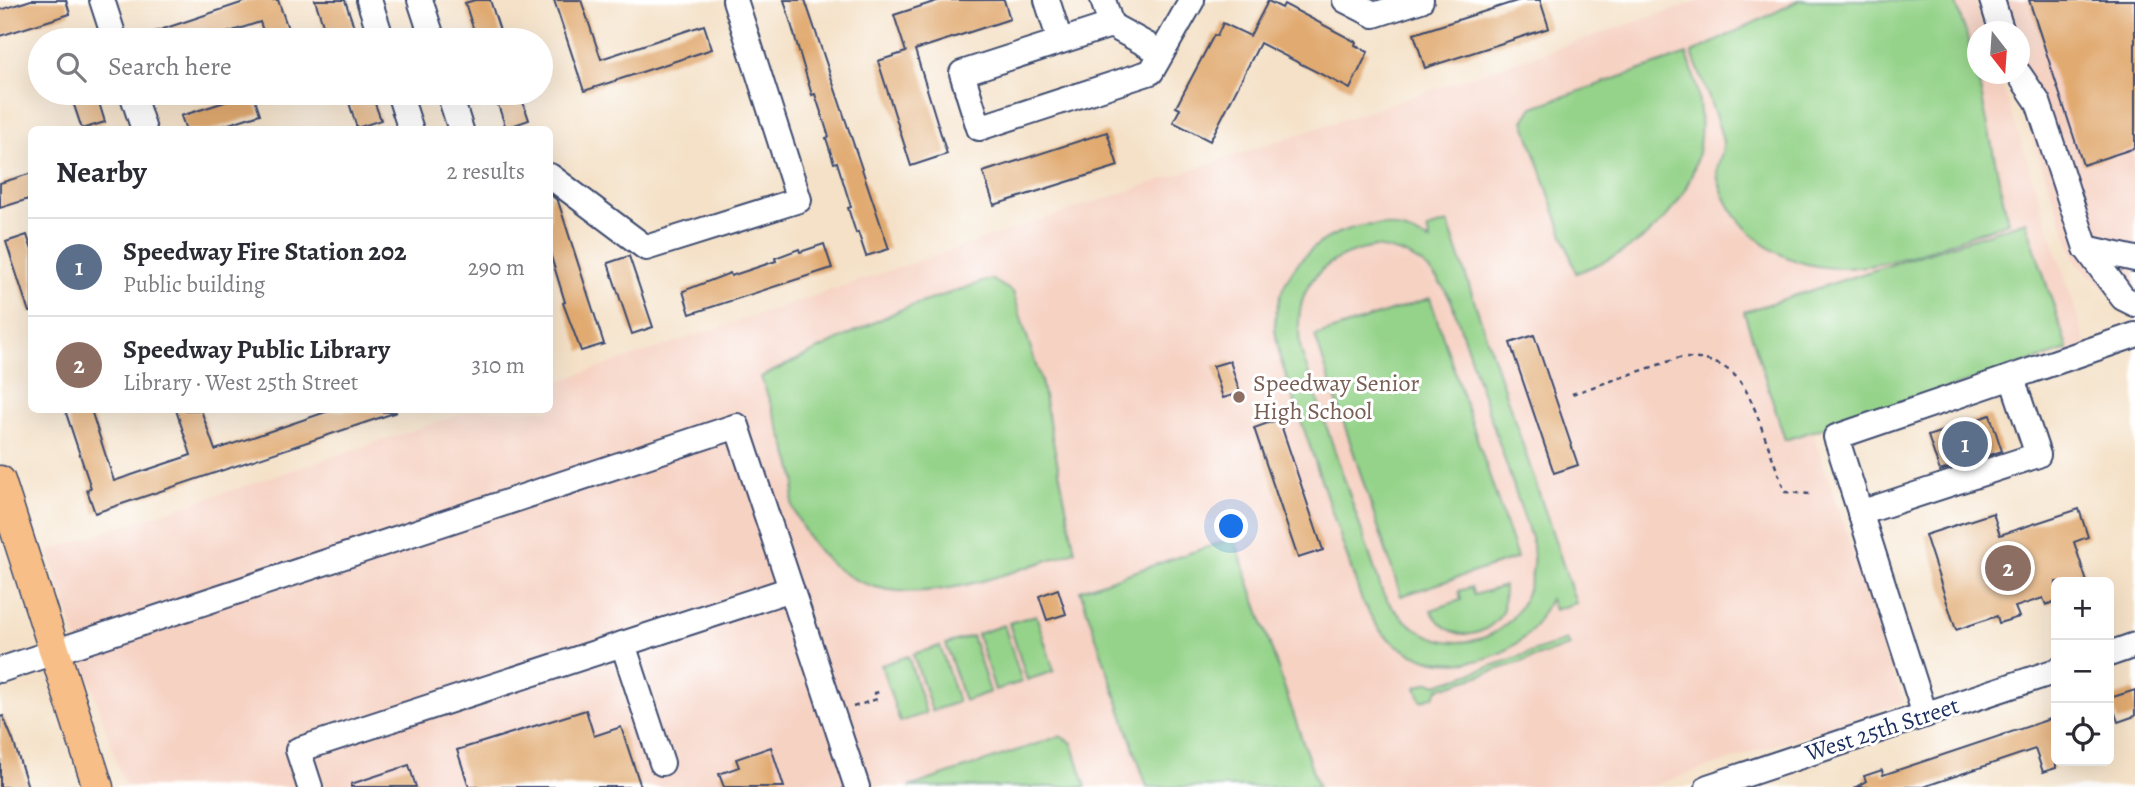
<!DOCTYPE html>
<html lang="en">
<head>
<meta charset="utf-8">
<style>
  body { margin:0; font-family:Alegreya,serif; background:#f7f7f7; color:#2b2b33 }
  .controls { position:absolute; right:21px; bottom:21px; display:grid; overflow:hidden; border-radius:10px; box-shadow:0 7px 28px #0002 }
  .controls button { width:63px; height:63px; display:grid; place-items:center; padding:0; border:0; border-bottom:2px solid #e1e1e2; background:#fff; color:#2b2b33; font:35px sans-serif }
  .compass { position:absolute; left:1967px; top:21px; width:63px; height:63px; border-radius:50%; background:#fff; box-shadow:0 7px 28px #0002; rotate:163deg }
  .you { position:absolute; left:1232px; top:527px; width:24px; height:24px; margin:-18px; border:5px solid #fff; border-radius:50%; background:#1a73e8; box-shadow:0 0 0 10px #1a73e833 }
  .badge { display:grid; place-items:center; width:46px; height:46px; border-radius:50%; background:#111827; color:#fff; font-size:23px; font-weight:700 }
  .pin { position:absolute; translate:-50% -50%; border:4px solid #fff; box-shadow:0 2px 7px #0006 }
  .list { margin:0; padding:0; list-style:none }
  h2 { display:flex; justify-content:space-between; align-items:center; height:91px; margin:0; padding:0 28px; font-size:30px }
  h2 small { font-size:23px; font-weight:400; color:#7c7c81 }
  .list li { display:grid; grid-template-columns:46px 1fr auto; gap:21px; align-items:center; box-sizing:border-box; height:98px; padding:0 28px; border-top:2px solid #e1e1e2 }
  .list b { display:block; font-size:26px; white-space:nowrap }
  .list p { margin:0; font-size:23px; white-space:nowrap; color:#7c7c81 }
  .list em { font-size:23px; font-style:normal; color:#7c7c81 }
  .icon { flex:none; width:38px; height:38px; fill:none; stroke:currentColor; stroke-width:2; stroke-linecap:round; stroke-linejoin:round }
  .map { position:relative; flex:none; width:2135px; height:787px; overflow:hidden }
  .search { position:absolute; background:#fff; box-shadow:0 7px 28px #0002; left:28px; top:28px; width:525px; height:77px; display:flex; align-items:center; gap:18px; box-sizing:border-box; padding:0 24px; border-radius:38px; color:#7c7c81; font-size:26px }
  .panel { position:absolute; background:#fff; box-shadow:0 7px 28px #0002; left:28px; top:126px; width:525px; height:287px; border-radius:10px }
  .map>svg:first-child { display:block }
  .built { fill:#f6d2c3 }
  .green { fill:#94d389; stroke:#588174; stroke-width:2; fill-rule:evenodd }
  .building { fill:#e1aa71 }
  .lines { fill:none; stroke-linecap:round; stroke-linejoin:round }
  .minor-casing { stroke:#3c4a6e; stroke-width:28 }
  .major-casing { stroke:#3c4a6e; stroke-width:33 }
  .path { stroke:#3c4a6e; stroke-width:2.5; stroke-dasharray:5 5; stroke-linecap:butt }
  .minor { stroke:#fff; stroke-width:24 }
  .major { stroke:#f7be87; stroke-width:30 }
  .education-dot { fill:#8d6e63; stroke:#fff; stroke-width:2.5 }
  .labels { text-anchor:middle; dominant-baseline:central; stroke-width:6; stroke-linejoin:round; paint-order:stroke }
  .education-label { font-size:24px; fill:#785e54; stroke:#fff; text-anchor:start }
  .street-label { font-size:24px; fill:#1b2f5e; stroke:#fff }
</style>
</head>
<body>
<div class="map">
<svg width="2135" height="787" viewBox="0 0 2135 787">
  <rect width="100%" height="100%" fill="#fff"/>
  <filter id="ink" filterUnits="userSpaceOnUse"><feTurbulence type="fractalNoise" baseFrequency=".0143" numOctaves="2"/><feDisplacementMap in="SourceGraphic" scale="14" xChannelSelector="R" yChannelSelector="G"/><feConvolveMatrix kernelMatrix="1 2 1 2 8 2 1 2 1" color-interpolation-filters="sRGB"/></filter>
  <filter id="wash" filterUnits="userSpaceOnUse"><feTurbulence type="fractalNoise" baseFrequency=".00686" numOctaves="4" result="noise"/><feDisplacementMap in="SourceGraphic" scale="28" xChannelSelector="R" yChannelSelector="G"/><feGaussianBlur stdDeviation="1.57" result="paint"/><feColorMatrix in="noise" values="0 0 0 0 0 0 0 0 0 0 0 0 0 0 0 0 0 1.4 0 .05"/><feComposite in="paint" operator="in"/></filter>
  <g filter="url(#wash)">
    <rect width="100%" height="100%" fill="#f4e1c7"/>
    <!-- built -->
    <g class="built">
      <polygon points="1701,0 1975,0 1985,31 1978,32 1978,74 1999,74 2087,346 1813,434 1903,702 1649,787 125,787 48,551 474,410 550,410 550,384"/>
      <polygon points="1984,0 2135,0 2135,319 2076,262 2010,74 2020,74 2020,32 1995,31"/>
    </g>
    <!-- green -->
    <g class="green">
      <path d="M 1800,0 L 1955,0 L 1973,55 L 2008,222 C 1929,248 1834,300 1760,241 C 1743,227 1727,207 1720,185 C 1712,163 1723,161 1723,144 C 1723,131 1698,70 1692,53 Z"/>
      <path d="M 1687,54 C 1725,162 1680,236 1576,273 L 1524,121 L 1533,107 Z"/>
      <polygon points="2026,221 2068,350 1785,440 1744,312"/>
      <path d="M 1448,223 L 1576,603 L 1554,610 L 1550,599 C 1544,610 1538,623 1530,632 C 1491,673 1417,674 1379,629 C 1373,621 1368,610 1362,601 L 1280,358 C 1279,348 1275,336 1275,326 C 1276,272 1320,227 1374,225 C 1394,224 1412,233 1430,241 L 1427,229 ZM 1375,247 C 1413,252 1433,267 1451,300 L 1533,544 C 1541,644 1437,679 1383,594 L 1301,351 C 1291,292 1316,257 1375,247 Z"/>
      <path d="M 991,279 L 1013,292 L 1041,381 L 1075,551 C 975,585 848,639 793,508 C 789,498 798,487 795,477 C 787,443 772,410 761,377 L 900,310 Z"/>
      <polygon points="1430,298 1517,558 1401,596 1315,336"/>
      <polygon points="1234,538 1318,787 1147,787 1080,590"/>
      <path d="M 1504,586 L 1503,612 C 1483,642 1448,642 1431,610 L 1461,600 L 1459,591 L 1471,587 L 1474,595 Z"/>
      <polygon points="1036,615 1054,671 1027,680 1009,623"/>
      <polygon points="1004,625 1022,682 995,690 977,634"/>
      <polygon points="972,636 990,692 964,701 946,644"/>
      <polygon points="1567,640 1570,646 1438,689 1434,696 1421,701 1416,687 1429,682 1437,685"/>
      <polygon points="940,646 958,702 932,711 913,654"/>
      <polygon points="908,656 926,713 900,722 881,665"/>
      <polygon points="1060,736 1072,743 1086,787 909,787"/>
    </g>
    <g id="blocks">
      <!-- building -->
      <g class="building">
        <polygon points="31,0 66,0 70,14 0,36 0,10"/>
        <polygon points="250,0 278,0 292,40 266,40 260,22 205,40 136,40 136,38"/>
        <polygon points="315,0 345,0 354,27 350,28 354,40 328,40"/>
        <polygon points="475,0 490,0 503,40 477,40 465,3"/>
        <polygon points="554,0 581,0 601,59 704,25 712,49 584,91"/>
        <polygon points="784,0 805,0 889,249 866,256 858,232 856,233 848,208 851,207 837,162 834,163 826,138 829,137 815,94 812,95"/>
        <polygon points="940,0 1004,0 1010,19 915,50 947,154 911,166 878,61 906,52 894,15"/>
        <polygon points="1520,0 1540,0 1549,28 1425,68 1414,34"/>
        <polygon points="2029,0 2135,0 2135,148 2083,165"/>
        <polygon points="1268,1 1282,8 1284,4 1356,42 1355,45 1368,52 1350,89 1260,43 1210,141 1173,122 1180,109 1176,107 1214,35 1217,36 1223,23 1250,36"/>
        <polygon points="70,93 96,93 105,122 82,129"/>
        <polygon points="253,93 260,114 210,130 186,130 181,116"/>
        <polygon points="346,93 371,93 381,120 357,128"/>
        <polygon points="494,93 520,93 529,120 506,128"/>
        <polygon points="1107,132 1118,166 994,205 983,172"/>
        <polygon points="32,173 32,198 0,208 0,183"/>
        <polygon points="550,194 558,201 604,344 581,351 563,303 565,302 550,253"/>
        <polygon points="27,235 32,250 32,312 29,312 6,242"/>
        <polygon points="824,244 832,268 690,314 683,291 730,273 731,276 776,261 775,258 799,249 800,252"/>
        <polygon points="629,256 653,327 632,334 608,263"/>
        <polygon points="1534,335 1578,465 1554,473 1510,343"/>
        <polygon points="1230,361 1240,393 1223,398 1213,366"/>
        <polygon points="65,410 91,410 114,481 191,455 176,410 201,410 215,450 326,412 325,410 397,412 95,513 87,490 91,488"/>
        <polygon points="1990,415 2002,451 1940,471 1928,436"/>
        <polygon points="1279,419 1323,550 1298,558 1254,428"/>
        <polygon points="2079,509 2088,537 2074,542 2087,582 2056,582 2056,601 2046,605 2043,598 2015,607 2019,617 1999,623 1997,616 1956,630 1925,535 1993,513 2000,535"/>
        <polygon points="1058,589 1066,614 1047,620 1039,596"/>
        <polygon points="2135,690 2135,716 2118,722 2110,698"/>
        <polygon points="586,710 594,736 621,727 641,787 469,787 457,750"/>
        <polygon points="3,716 13,740 28,787 0,787 0,717"/>
        <polygon points="2056,717 2056,768 2043,772 2035,749 1923,787 1856,787 1866,781 1864,776 1882,770 1883,775"/>
        <polygon points="771,747 784,787 724,787 719,774 739,767 736,759"/>
        <polygon points="409,765 416,787 351,787 351,784"/>
      </g>
    </g>
  </g>
  <g filter="url(#ink)">
    <use href="#blocks" fill-opacity="0" stroke="#3c4a6e" stroke-width="2"/>
    <g class="lines">
      <defs>
        <g id="minor">
          <polyline points="102,0 115,40"/>
          <polyline points="369,0 382,40"/>
          <polyline points="420,0 433,40"/>
          <polyline points="1047,0 1060,41"/>
          <polyline points="1103,0 1111,25"/>
          <polyline points="1345,0 1374,15 1421,0"/>
          <polyline points="1992,0 2002,32"/>
          <polyline points="1162,53 1111,25 962,73 979,128 1151,72 1192,0"/>
          <polyline points="2019,74 2038,102 2086,248 2123,298 2135,304"/>
          <polyline points="132,93 144,130"/>
          <polyline points="399,93 411,130"/>
          <polyline points="449,93 461,130"/>
          <polyline points="550,176 646,248 799,200 735,0"/>
          <polyline points="2086,248 2135,259"/>
          <polyline points="1860,513 2038,455 2012,378"/>
          <polyline points="623,644 662,763"/>
          <polyline points="2109,654 2135,645"/>
          <polyline points="0,670 737,426 857,787"/>
          <polyline points="1925,715 1836,437 2135,335"/>
          <polyline points="310,787 298,750 791,589"/>
          <polyline points="1708,787 2056,671"/>
        </g>
        <polyline id="major" points="0,481 98,787"/>
      </defs>
      <!-- minor casing -->
      <use href="#minor" class="minor-casing"/>
      <!-- major casing -->
      <use href="#major" class="major-casing"/>
      <!-- path -->
      <g class="path">
        <path d="M 1572,394 L 1679,358 C 1734,357 1746,383 1762,429 C 1770,450 1777,471 1785,492 L 1810,494"/>
        <polyline points="853,707 877,699 875,693 883,691"/>
      </g>
      <!-- minor -->
      <use href="#minor" class="minor"/>
      <!-- major -->
      <use href="#major" class="major"/>
    </g>
  </g>
  <!-- markers -->
  <circle class="education-dot" cx="1239" cy="397" r="7"/>
  <g class="labels">
    <!-- education labels -->
    <g class="education-label">
      <text x="1253" y="383">Speedway Senior<tspan x="1253" dy="28">High School</tspan></text>
    </g>
    <!-- street labels -->
    <g class="street-label">
      <text transform="translate(1882 729) rotate(-18)">West 25th Street</text>
    </g>
  </g>
</svg>
<div class="controls">
<button>+</button>
<button>−</button>
<button><svg class="icon" aria-label="locate" viewBox="0 0 24 24"><circle cx="12" cy="12" r="6"/><path d="M12 2v4M12 18v4M2 12h4M18 12h4"/></svg></button>
</div>
<svg class="compass" viewBox="-18 -18 36 36"><path d="M0-13l5 13h-10z" fill="#e53935"/><path d="M0 13l5-13h-10z" fill="#7c7c81"/></svg>
<div class="you"></div>
<div class="pin badge" style="left:1965px;top:444px;background:#5c6f8a">1</div>
<div class="pin badge" style="left:2008px;top:568px;background:#8d6e63">2</div>
<div class="search"><svg class="icon" aria-label="search" viewBox="0 0 24 24"><circle cx="10" cy="10" r="6"/><path d="M15 15l6 6"/></svg>Search here</div>
<section class="panel">
<h2>Nearby<small>2 results</small></h2>
<ul class="list">
<li><span class="badge" style="background:#5c6f8a">1</span><div><b>Speedway Fire Station 202</b><p>Public building</p></div><em>290 m</em></li>
<li><span class="badge" style="background:#8d6e63">2</span><div><b>Speedway Public Library</b><p>Library · West 25th Street</p></div><em>310 m</em></li>
</ul>
</section>
</div>
</body>
</html>
